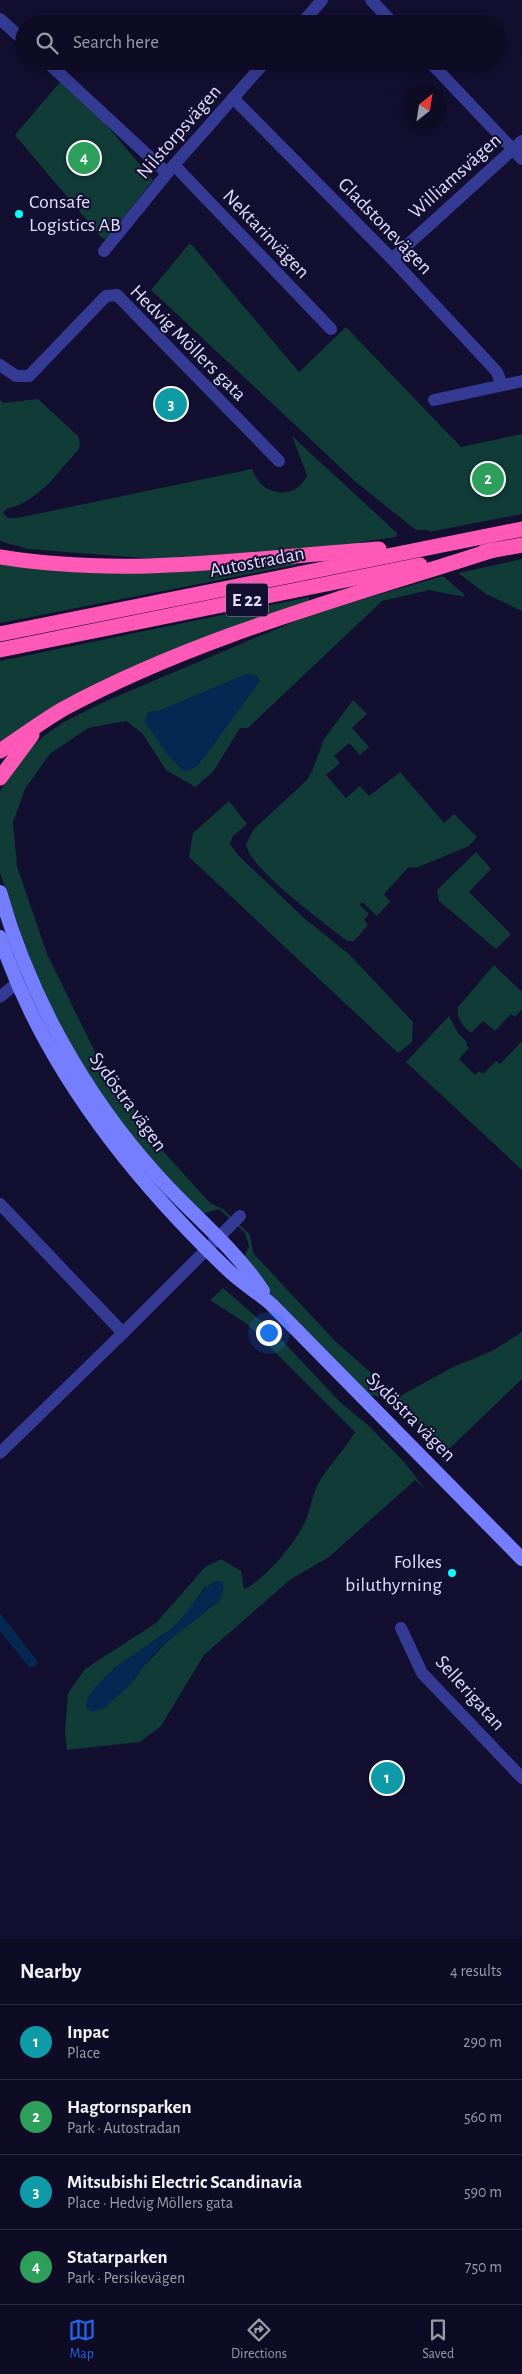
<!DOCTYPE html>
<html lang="en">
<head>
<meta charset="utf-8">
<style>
  body { margin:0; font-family:"Alegreya Sans",sans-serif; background:#17142c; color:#f1f3f6 }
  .compass { position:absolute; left:402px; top:85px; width:45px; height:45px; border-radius:50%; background:#0e0b24; box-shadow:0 5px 20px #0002; rotate:30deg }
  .you { position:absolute; left:268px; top:1332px; width:18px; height:18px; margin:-12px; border:4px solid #fff; border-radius:50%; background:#1a73e8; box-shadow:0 0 0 8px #1a73e833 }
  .badge { display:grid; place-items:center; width:32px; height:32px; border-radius:50%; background:#2563eb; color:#fff; font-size:16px; font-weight:700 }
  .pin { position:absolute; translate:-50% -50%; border:2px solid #fff; box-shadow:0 1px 5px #0006 }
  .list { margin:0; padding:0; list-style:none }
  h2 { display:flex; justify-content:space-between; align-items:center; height:65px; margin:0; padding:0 20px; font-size:21px }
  h2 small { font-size:16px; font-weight:400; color:#9b9ba6 }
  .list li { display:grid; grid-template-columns:32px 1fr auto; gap:15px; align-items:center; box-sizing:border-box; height:75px; padding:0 20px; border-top:1px solid #2e2b41 }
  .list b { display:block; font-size:19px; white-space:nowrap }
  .list p { margin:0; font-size:16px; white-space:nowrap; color:#9b9ba6 }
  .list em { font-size:16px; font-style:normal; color:#9b9ba6 }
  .icon { flex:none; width:28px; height:28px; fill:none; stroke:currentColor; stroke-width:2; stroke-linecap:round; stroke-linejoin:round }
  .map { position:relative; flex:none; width:522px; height:1939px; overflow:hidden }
  .search { position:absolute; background:#0e0b24; box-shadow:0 5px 20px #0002; left:15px; right:15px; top:15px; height:55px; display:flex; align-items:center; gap:12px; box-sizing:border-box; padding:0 18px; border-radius:28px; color:#9b9ba6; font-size:19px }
  .sheet { height:365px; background:#0e0b24 }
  nav { display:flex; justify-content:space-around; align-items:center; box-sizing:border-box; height:70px; border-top:1px solid #2e2b41; background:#0e0b24; font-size:14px; color:#9b9ba6 }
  nav a { display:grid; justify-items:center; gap:2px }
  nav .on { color:#2563eb }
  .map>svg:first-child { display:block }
  .green { fill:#113b36; fill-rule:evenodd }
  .water { fill:#052853 }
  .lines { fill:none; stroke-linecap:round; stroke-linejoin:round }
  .minor { stroke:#353a94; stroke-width:12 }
  .secondary { stroke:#757eff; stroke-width:14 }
  .motorway { stroke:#ff59b7; stroke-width:15 }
  .poi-dot { fill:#0afcff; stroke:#120f30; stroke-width:2 }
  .labels { text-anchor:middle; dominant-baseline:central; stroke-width:4; stroke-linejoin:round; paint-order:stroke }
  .shield { fill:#120f30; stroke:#a2a0c1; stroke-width:1 }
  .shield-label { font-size:19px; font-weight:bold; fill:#dfdeff }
  .street-label { font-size:20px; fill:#dfdeff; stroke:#120f30 }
  .poi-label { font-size:20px; fill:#dfdeff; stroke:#120f30; text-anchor:start }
</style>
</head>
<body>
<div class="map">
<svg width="522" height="1939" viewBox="0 0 522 1939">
  <rect width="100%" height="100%" fill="#120f30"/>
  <!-- green -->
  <g class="green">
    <polygon points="60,82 104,122 153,180 106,240 101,237 15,135"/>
    <polygon points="189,244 192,245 299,372 346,327 461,447 522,434 522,514 429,532 429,530 416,530 357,483 151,290"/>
    <path d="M 38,399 L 78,436 L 80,444 L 79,449 C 56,474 40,501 6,509 L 3,513 L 8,518 L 17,518 L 252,469 C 254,473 257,479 260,483 C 275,498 300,495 307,475 L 292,436 L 397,533 L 396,537 L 337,546 L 168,560 L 28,549 L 0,541 L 0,400 L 3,403 Z"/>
    <polygon points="522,559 522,611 486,594 458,573"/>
    <polygon points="0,563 159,572 244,568 296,563 296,565 0,623"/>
    <path d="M 443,576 L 464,594 L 465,597 L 429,590 L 382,601 L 248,728 L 240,728 L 213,772 L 195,787 L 166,770 L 142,733 L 126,721 L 88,728 L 50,754 L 25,789 L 13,822 L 17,866 L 47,954 L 101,1064 L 164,1152 L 210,1203 L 223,1209 L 250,1235 L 253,1253 L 335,1341 L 369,1371 L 391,1401 L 453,1367 L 492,1351 L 522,1332 L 522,1379 L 448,1450 L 391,1401 L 369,1394 L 269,1292 L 242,1261 L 249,1247 L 245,1233 L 219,1209 L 202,1214 L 190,1204 L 134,1140 L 94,1084 L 63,1031 L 33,968 L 0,873 L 0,791 L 29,749 L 45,735 L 64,722 L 108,700 L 312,614 ZM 158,711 L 183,771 L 148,712 Z"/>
    <polygon points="309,597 309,601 0,742 0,661"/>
    <path d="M 353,700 L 367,714 L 352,728 L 369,747 L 360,755 L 349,743 L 334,756 L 340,763 L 326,775 L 346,798 L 360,786 L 369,796 L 400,772 L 444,823 L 454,814 L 477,837 L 469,846 L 416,868 L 409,867 L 384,894 L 390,902 L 377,916 L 362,902 L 360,905 L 369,914 L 364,920 L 368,925 L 354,941 L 347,941 C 326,924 248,868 246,844 L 254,829 L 307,780 L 313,769 L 324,739 Z"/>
    <polygon points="229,801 247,824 232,837 230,844 238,855 305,919 349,954 413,1022 412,1042 398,1053 189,857 193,833"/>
    <polygon points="476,852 491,869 469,892 511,934 496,949 439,901 437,890"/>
    <path d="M 494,965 L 522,992 L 522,1009 L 515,1017 L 511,1014 L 495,1031 L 483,1021 L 471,1033 C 463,1026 456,1019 458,1007 Z"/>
    <polygon points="449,1016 458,1033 467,1042 466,1044 469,1048 459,1059 475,1075 479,1071 483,1074 496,1061 500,1064 522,1041 522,1170 406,1062"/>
    <path d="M 223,1288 L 276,1334 L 341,1403 L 368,1425 L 405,1463 L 425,1489 L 415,1480 L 329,1557 L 291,1579 L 204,1655 L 161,1726 L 140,1742 L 67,1750 L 65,1733 L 68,1693 L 85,1669 L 156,1623 L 205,1567 L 221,1559 L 241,1571 L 244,1589 C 264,1581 296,1542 305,1522 C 310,1510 312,1497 317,1486 C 327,1467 344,1451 355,1432 L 247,1324 L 210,1300 ZM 205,1587 L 219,1601 L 169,1640 L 141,1669 L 112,1670 L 170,1630 L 185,1615 Z"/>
  </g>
  <!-- water -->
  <g class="water">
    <polygon points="246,674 257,675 260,681 197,767 184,771 169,757 145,722 148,712 158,711"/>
    <path d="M 217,1580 L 222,1582 L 224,1589 L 219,1601 L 169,1640 L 152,1656 L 130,1685 L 105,1707 L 93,1712 L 86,1708 C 86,1678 154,1645 176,1624 C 191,1610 199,1590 217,1580 Z"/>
    <polygon points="0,1613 37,1661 36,1666 29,1667 0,1631"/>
  </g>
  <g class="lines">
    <!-- minor -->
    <g class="minor">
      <polyline points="371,0 394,24"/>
      <polyline points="0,19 24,41"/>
      <polyline points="301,24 322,0"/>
      <polyline points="46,61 167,173"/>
      <polyline points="429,61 522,159"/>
      <polyline points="233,98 392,259 497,372 502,385"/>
      <polyline points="174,165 331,329"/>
      <polyline points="104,251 174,165 266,61"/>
      <polyline points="392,259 522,141"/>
      <polyline points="0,365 16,376 29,376 106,296 117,295 279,461"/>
      <polyline points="434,400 522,381"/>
      <polyline points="0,997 18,982"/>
      <polyline points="0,1204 123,1333 0,1453"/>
      <polyline points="123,1333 240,1216"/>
      <polyline points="401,1628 422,1673 522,1778"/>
    </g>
    <!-- secondary -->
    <g class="secondary">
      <path d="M 0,892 C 29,995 84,1094 155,1173 C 189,1212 235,1248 263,1291"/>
      <path d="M 0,937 C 42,1064 131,1177 227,1269 C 240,1282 257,1292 271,1304 L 522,1559"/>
    </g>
    <!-- motorway -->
    <g class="motorway">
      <polyline points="484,552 522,545"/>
      <path d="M 0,557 C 126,578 252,558 379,549"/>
      <polyline points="0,634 522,529"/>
      <polyline points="0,650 420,565"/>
      <path d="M 0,751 C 21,737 41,722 63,709 C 198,636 348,597 493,550"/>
      <polyline points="0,778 32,735"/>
    </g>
  </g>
  <!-- markers -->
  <g class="poi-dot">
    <circle cx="19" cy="214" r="5"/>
    <circle cx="452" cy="1573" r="5"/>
  </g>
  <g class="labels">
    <!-- shield labels -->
    <rect class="shield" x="226" y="583.5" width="42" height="33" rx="4"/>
    <g class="shield-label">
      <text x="247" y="600">E 22</text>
    </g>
    <!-- street labels -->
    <g class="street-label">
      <text transform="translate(179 132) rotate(-49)">Nilstorpsvägen</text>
      <text transform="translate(455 176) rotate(-42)">Williamsvägen</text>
      <text transform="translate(385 226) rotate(46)">Gladstonevägen</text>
      <text transform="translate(266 234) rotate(46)">Nektarinvägen</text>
      <text transform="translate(188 343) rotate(45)">Hedvig Möllers gata</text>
      <text transform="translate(257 562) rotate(-11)">Autostradan</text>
      <text transform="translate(128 1102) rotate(54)">Sydöstra vägen</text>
      <text transform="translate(411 1417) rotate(45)">Sydöstra vägen</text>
      <text transform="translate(470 1693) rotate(48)">Sellerigatan</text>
    </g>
    <!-- poi labels -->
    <g class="poi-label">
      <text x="29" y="202">Consafe<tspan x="29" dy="23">Logistics AB</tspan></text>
      <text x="442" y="1562" text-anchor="end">Folkes<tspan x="442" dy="23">biluthyrning</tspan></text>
    </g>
  </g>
</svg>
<svg class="compass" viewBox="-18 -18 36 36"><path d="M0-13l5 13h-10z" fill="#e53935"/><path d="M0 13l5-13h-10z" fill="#9b9ba6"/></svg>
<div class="you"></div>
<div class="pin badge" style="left:387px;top:1778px;background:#0f9aa8">1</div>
<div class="pin badge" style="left:488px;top:479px;background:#2e9e5b">2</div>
<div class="pin badge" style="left:171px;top:404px;background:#0f9aa8">3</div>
<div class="pin badge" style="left:84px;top:158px;background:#2e9e5b">4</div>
<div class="search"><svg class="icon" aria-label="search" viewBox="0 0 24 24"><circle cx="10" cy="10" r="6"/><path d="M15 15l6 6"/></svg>Search here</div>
</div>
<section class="sheet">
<h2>Nearby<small>4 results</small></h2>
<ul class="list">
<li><span class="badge" style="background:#0f9aa8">1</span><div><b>Inpac</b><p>Place</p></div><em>290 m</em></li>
<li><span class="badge" style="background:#2e9e5b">2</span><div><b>Hagtornsparken</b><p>Park · Autostradan</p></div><em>560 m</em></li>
<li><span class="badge" style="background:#0f9aa8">3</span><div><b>Mitsubishi Electric Scandinavia</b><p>Place · Hedvig Möllers gata</p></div><em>590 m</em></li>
<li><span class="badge" style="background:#2e9e5b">4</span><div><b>Statarparken</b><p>Park · Persikevägen</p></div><em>750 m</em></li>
</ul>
</section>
<nav>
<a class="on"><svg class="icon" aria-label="map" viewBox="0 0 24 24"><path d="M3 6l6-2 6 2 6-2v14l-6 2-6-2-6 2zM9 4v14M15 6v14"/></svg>Map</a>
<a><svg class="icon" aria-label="directions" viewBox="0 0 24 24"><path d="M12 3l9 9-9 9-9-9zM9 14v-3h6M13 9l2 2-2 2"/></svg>Directions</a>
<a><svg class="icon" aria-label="saved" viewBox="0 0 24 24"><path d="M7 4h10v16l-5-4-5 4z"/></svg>Saved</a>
</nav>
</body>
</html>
